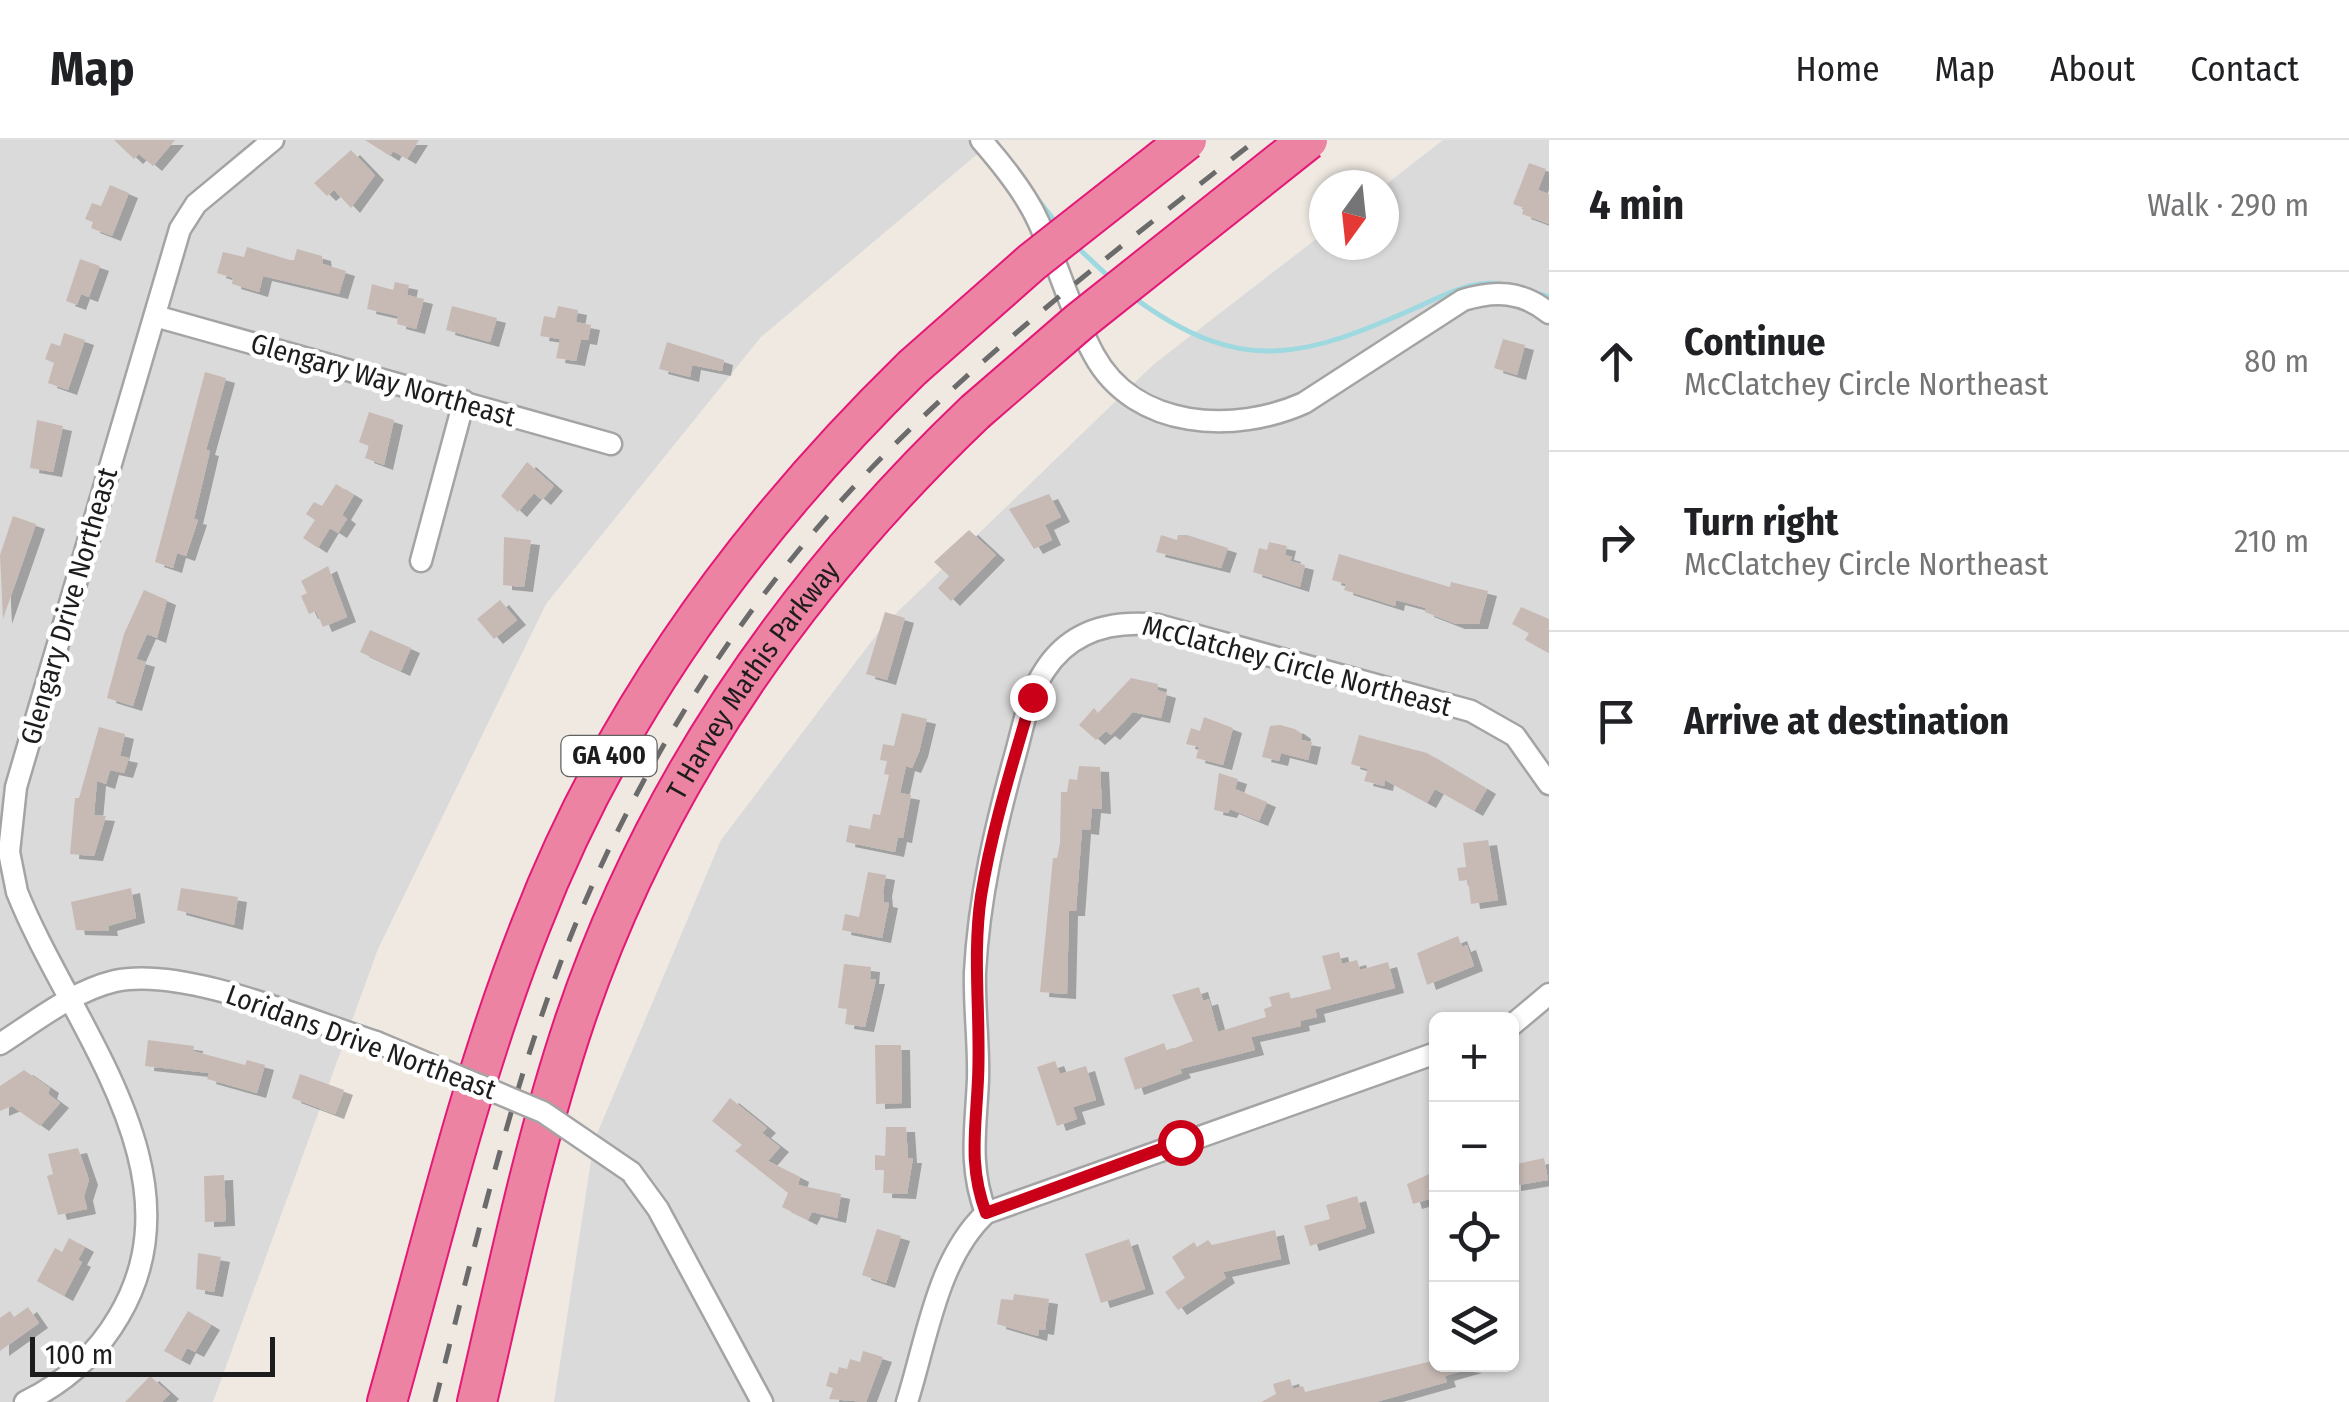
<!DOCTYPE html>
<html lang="en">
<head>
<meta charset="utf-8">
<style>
  body { margin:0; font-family:"Fira Sans Condensed",sans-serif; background:#f6f6f6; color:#202124 }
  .controls { position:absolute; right:30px; bottom:30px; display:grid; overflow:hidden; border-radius:15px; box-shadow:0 2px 8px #0004 }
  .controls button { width:90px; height:90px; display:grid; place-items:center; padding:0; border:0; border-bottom:2px solid #e0e0e0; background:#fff; color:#202124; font:50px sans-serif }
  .compass { position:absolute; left:1309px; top:30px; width:90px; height:90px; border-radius:50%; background:#fff; box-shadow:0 2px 8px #0004; rotate:195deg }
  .scale { position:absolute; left:30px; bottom:25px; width:245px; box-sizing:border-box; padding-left:10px; border:5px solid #1d1d1d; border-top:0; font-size:28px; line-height:35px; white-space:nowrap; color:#1d1d1d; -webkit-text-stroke:8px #fff; paint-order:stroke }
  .stop { position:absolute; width:30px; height:30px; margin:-22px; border:8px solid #ca0018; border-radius:50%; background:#fff }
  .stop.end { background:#ca0018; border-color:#fff; box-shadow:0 2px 10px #0008 }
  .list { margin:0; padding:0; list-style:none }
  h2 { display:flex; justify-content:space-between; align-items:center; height:130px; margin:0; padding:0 40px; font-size:42px }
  h2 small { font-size:32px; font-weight:400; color:#757577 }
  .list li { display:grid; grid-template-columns:65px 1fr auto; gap:30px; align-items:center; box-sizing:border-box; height:180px; padding:0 40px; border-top:2px solid #e0e0e0 }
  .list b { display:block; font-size:38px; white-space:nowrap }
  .list p { margin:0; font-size:32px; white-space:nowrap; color:#757577 }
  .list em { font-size:32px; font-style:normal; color:#757577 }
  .icon { flex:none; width:55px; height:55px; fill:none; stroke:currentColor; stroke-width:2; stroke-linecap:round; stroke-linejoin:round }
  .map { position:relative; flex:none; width:1549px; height:1262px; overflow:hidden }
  header { display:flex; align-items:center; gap:60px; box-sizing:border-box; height:140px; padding:0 50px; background:#fff; border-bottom:2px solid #e0e0e0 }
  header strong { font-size:48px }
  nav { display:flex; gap:55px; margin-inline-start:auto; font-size:35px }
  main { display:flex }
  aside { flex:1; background:#fff }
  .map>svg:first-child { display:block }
  .residential { fill:#dbdada; fill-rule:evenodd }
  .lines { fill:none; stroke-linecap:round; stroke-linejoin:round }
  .stream { stroke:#9fd9e0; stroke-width:5 }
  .building { fill:#c7bab5; filter:url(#shadow) }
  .minor-casing { stroke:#a4a4a4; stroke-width:25 }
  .motorway-casing { stroke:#e41876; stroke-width:42 }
  .minor { stroke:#fff; stroke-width:20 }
  .motorway { stroke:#ec83a3; stroke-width:38 }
  .rail { stroke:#6b6b6b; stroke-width:5; stroke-dasharray:20 20; stroke-linecap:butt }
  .minor-bridge-casing { stroke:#a4a4a4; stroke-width:25; stroke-linecap:butt }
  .motorway-bridge-casing { stroke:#e41876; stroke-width:42; stroke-linecap:butt }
  .minor-bridge { stroke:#fff; stroke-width:20 }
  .motorway-bridge { stroke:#ec83a3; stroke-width:38 }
  .route { stroke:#ca0018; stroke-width:12 }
  .labels { text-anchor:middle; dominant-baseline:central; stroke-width:9; stroke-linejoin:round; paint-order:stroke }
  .shield { fill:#fff; stroke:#616161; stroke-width:2.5 }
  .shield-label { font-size:25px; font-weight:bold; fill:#1d1d1d }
  .street-label { font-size:28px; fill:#1d1d1d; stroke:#fff }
</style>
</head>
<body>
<header>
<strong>Map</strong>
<nav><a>Home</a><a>Map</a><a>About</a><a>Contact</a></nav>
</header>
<main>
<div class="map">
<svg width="1549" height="1262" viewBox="0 0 1549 1262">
  <defs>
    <filter id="shadow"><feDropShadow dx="9" dy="5" stdDeviation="0" flood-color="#0004"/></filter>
  </defs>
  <rect width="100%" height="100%" fill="#efe9e2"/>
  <!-- residential -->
  <g class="residential">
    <polygon points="0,0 994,0 761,197 546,464 378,809 213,1262 0,1262"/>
    <path d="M 1443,0 L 1549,0 L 1549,1262 L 554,1262 L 594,1001 L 721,700 L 883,486 L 1154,224 L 1324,93 L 1324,105 L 1384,105 L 1384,46 ZM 1436,879 L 1512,879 L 1512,1224 L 1436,1224 Z"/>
  </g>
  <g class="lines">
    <!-- stream -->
    <g class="stream">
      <polyline points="1036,57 1057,84"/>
      <polyline points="1077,107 1109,137"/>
      <polyline points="1531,151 1549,157"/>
      <path d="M 1133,157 C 1243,238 1305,217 1420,166 C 1446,154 1472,140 1501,144"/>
    </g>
  </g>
  <!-- building -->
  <g class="building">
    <polygon points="114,0 175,0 153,26 139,14 134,19"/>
    <polygon points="365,0 419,0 407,19 393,11 390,16"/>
    <polygon points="351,10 375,35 351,68 334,50 327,56 314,43"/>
    <polygon points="1529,23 1546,29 1538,50 1549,54 1549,84 1522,74 1524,68 1513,64"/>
    <polygon points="110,45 129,53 112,96 91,88 93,82 85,79 92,63 101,66"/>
    <polygon points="247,107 290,120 294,120 297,109 322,116 323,124 346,131 339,154 263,136 259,152 232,144 233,138 217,133 223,112 244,117"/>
    <polygon points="80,119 100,126 89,157 81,154 77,165 66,161"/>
    <polygon points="395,142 409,145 407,155 424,159 416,189 397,184 398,176 367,169 372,144 393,150"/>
    <polygon points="452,166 497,178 490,202 446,190"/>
    <polygon points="558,166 578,170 576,182 591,185 588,200 581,199 576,221 556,218 560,199 540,196 544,176 555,178"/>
    <polygon points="64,193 85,200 68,250 48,243 54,223 45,219 51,203 60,206"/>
    <polygon points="1503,199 1525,205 1517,235 1494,228"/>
    <polygon points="667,202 724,220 722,231 692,225 690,237 659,229"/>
    <polygon points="205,232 226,238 206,310 210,311 194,379 198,380 186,416 177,413 173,428 155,422"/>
    <polygon points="369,272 394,280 384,325 365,318 369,306 359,302"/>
    <polygon points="37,280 63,286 53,332 30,328"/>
    <polygon points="527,322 554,346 542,360 534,353 518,372 501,356"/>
    <polygon points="336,344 354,355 342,375 347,379 338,393 330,388 318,408 303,398 315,380 306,374 314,362 322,366"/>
    <polygon points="1049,354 1061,377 1045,385 1052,400 1034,409 1009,369"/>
    <polygon points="13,376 36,384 3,479 0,415"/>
    <polygon points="969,390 996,415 951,461 938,448 949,436 934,422"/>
    <polygon points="1161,395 1177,400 1178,395 1187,395 1228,408 1221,428 1156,412"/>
    <polygon points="504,397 531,400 524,447 503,445"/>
    <polygon points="1269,402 1287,406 1285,415 1292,417 1290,421 1305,425 1300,447 1253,432 1259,408 1267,410"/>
    <polygon points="1339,414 1450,447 1451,442 1488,451 1479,484 1456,484 1425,472 1426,468 1396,460 1395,466 1344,450 1346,444 1332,440"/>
    <polygon points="328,426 347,477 323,487 316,471 309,474 301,456 307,453 301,441"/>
    <polygon points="144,450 167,460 157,498 147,494 136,519 146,522 133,566 107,558 124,494"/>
    <polygon points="500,460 517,480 494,499 477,479"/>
    <polygon points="1521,467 1549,479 1549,513 1525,500 1529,493 1512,484"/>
    <polygon points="885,472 905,478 887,540 866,534"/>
    <polygon points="370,490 411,508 401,531 360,512"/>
    <polygon points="1131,538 1158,544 1157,550 1167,553 1161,578 1133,572 1111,595 1106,591 1096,600 1079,585 1094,568 1098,573"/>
    <polygon points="902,573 927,579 919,612 912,628 906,626 900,653 911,655 903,698 898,697 895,712 846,702 849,685 870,689 873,674 880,675 889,635 884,634 887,621 880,620 883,604 894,606"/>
    <polygon points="1204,577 1233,588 1223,625 1196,618 1199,607 1186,604 1191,588 1200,591"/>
    <polygon points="1280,585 1295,589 1302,594 1301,600 1312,602 1308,620 1281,613 1279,621 1262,617 1270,586"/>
    <polygon points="99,587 125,594 120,616 129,618 124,633 110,630 106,644 97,641 94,675 106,676 94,716 70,714 75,658 79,658"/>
    <polygon points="1359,595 1427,613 1487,649 1474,671 1435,649 1427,663 1385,640 1384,646 1364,641 1368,629 1351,624"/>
    <polygon points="1079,626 1100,627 1102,669 1092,668 1090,690 1082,689 1076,771 1069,771 1067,854 1040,852 1053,718 1057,718 1060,703 1061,652 1067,652 1069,639 1077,640"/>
    <polygon points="1219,633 1238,639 1235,649 1267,662 1259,681 1230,669 1228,673 1214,670"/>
    <polygon points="1488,700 1498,760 1471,764 1468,740 1459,741 1457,728 1466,727 1463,703"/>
    <polygon points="868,732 886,735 883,752 884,762 889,763 882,798 842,790 845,774 859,777"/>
    <polygon points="131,748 136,778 108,786 109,791 76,790 71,762"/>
    <polygon points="181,748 238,757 234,785 177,770"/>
    <polygon points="1458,796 1462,807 1467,805 1474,826 1427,845 1417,813"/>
    <polygon points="1339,812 1342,824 1357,820 1360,830 1388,822 1395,848 1315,869 1317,877 1300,881 1301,886 1251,897 1255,910 1180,929 1182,933 1135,950 1124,918 1164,903 1167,911 1193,901 1172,855 1199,847 1203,861 1209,859 1218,892 1266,877 1264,869 1272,866 1269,857 1289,852 1291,859 1331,849 1322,816"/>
    <polygon points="844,824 871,827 870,839 876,839 865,887 845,884 847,869 838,868"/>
    <polygon points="148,900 194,906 193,911 245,925 247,920 265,925 257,953 207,939 209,933 145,926"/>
    <polygon points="875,905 901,905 902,963 876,964"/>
    <polygon points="1055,921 1060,934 1086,926 1096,960 1073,967 1077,979 1057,986 1037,927"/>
    <polygon points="24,930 50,948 48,954 60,963 40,986 12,966 0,971 0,946"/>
    <polygon points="300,934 344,950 335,974 292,958"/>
    <polygon points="730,958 767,988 762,993 780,1007 768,1021 800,1037 798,1045 841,1054 837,1078 812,1072 808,1080 782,1067 788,1053 735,1011 742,1005 712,981"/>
    <polygon points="886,987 906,987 908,1018 913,1018 907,1054 883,1053 884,1030 875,1030 875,1015 885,1016"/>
    <polygon points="78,1008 89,1040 84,1056 87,1069 58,1075 47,1036 53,1034 48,1014"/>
    <polygon points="1544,1018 1548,1040 1512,1046 1512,1025"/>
    <polygon points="1436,1031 1436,1057 1413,1064 1407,1044"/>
    <polygon points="224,1035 226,1081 205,1082 204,1036"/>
    <polygon points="1357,1056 1366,1088 1310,1106 1304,1086 1330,1079 1326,1065"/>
    <polygon points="877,1089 901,1096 886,1143 862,1135"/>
    <polygon points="1275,1090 1281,1119 1223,1132 1226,1138 1178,1170 1165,1152 1185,1138 1172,1117 1194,1102 1197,1107 1208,1100 1212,1105"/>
    <polygon points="69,1098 85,1107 78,1120 82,1122 64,1156 37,1141 55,1108 62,1112"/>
    <polygon points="1129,1099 1145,1149 1101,1163 1085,1114"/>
    <polygon points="198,1113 221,1117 214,1152 196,1149"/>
    <polygon points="1014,1154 1049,1159 1045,1190 1039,1189 1038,1196 997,1184 1001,1159 1013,1160"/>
    <polygon points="28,1167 39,1183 0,1211 0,1178 10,1171 14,1177"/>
    <polygon points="188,1171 211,1185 195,1212 187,1208 181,1220 164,1211"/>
    <polygon points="863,1211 883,1217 866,1262 829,1259 833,1248 826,1246 830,1232 837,1234 839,1227 847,1229 850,1219 860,1222"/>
    <polygon points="1436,1220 1436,1224 1473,1228 1445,1236 1447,1242 1376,1262 1261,1262 1276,1254 1273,1244 1290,1239 1293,1249 1303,1246 1305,1252"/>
    <polygon points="150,1236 170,1254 162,1262 125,1262"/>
  </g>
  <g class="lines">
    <defs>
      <g id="minor">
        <path d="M 981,0 C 1002,24 1025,52 1038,81 C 1058,124 1071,173 1094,215 C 1135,290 1235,294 1304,263 L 1463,160 C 1495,150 1522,151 1549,173"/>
        <polyline points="155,176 611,304"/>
        <polyline points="421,421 464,261"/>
        <polyline points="1512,885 1549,854"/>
        <path d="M 0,904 C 36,881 73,851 115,841 C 184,826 307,880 376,902"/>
        <path d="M 1436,913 L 986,1073 C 968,1026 976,988 978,939 C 979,903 974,868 975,832 C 979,758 995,688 1015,616 C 1023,588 1028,555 1045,530 C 1071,490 1113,480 1158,485 L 1471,571 L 1515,596 L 1549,644"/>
        <polyline points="631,1032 658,1069 762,1262"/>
        <path d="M 25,1262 C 64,1243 97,1214 119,1176 C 204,1032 69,883 17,752 L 9,712 L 16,647 L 180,89 L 196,64 L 273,0"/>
        <path d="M 907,1262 C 927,1199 937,1119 986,1073"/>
      </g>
      <g id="motorway">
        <path d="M 387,1262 C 432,1103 470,939 531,785 C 614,570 748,388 912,228"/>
        <path id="s1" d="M 477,1262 C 507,1134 533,1005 575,880 C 655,644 796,443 975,272"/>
      </g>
    </defs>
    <!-- minor casing -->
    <use href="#minor" class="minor-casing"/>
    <!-- motorway casing -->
    <use href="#motorway" class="motorway-casing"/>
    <!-- minor -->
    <use href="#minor" class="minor"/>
    <!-- motorway -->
    <use href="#motorway" class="motorway"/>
    <!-- rail -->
    <path class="rail" d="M 435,1262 C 475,1107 511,948 570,798 C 643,615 753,446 893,306 C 1005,194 1132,98 1256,0"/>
    <defs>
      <polyline id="minor-bridge" points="376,902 543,972 631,1032"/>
      <g id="motorway-bridge">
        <polyline points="912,228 1032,122 1187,0"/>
        <polyline points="975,272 1079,182 1308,0"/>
      </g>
    </defs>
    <!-- minor-bridge casing -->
    <use href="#minor-bridge" class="minor-bridge-casing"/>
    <!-- motorway-bridge casing -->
    <use href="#motorway-bridge" class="motorway-bridge-casing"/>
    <!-- minor-bridge -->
    <use href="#minor-bridge" class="minor-bridge"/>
    <!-- motorway-bridge -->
    <use href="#motorway-bridge" class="motorway-bridge"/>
  </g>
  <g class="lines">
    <!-- route -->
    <path class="route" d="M 1032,557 C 1013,623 992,688 981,756 C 972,817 981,878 978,939 C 976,988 968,1026 986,1073 L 1180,1002"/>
  </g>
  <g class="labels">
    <!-- shield labels -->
    <rect class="shield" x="561.5" y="596" width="95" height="40" rx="8"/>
    <g class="shield-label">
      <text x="609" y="616">GA 400</text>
    </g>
    <!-- street labels -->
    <g class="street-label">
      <text transform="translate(383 240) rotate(16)">Glengary Way Northeast</text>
      <text transform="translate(69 466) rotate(-74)">Glengary Drive Northeast</text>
      <text transform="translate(1297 526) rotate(15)">McClatchey Circle Northeast</text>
      <text stroke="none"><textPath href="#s1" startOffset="780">T Harvey Mathis Parkway</textPath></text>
      <text transform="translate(361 902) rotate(20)">Loridans Drive Northeast</text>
    </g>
  </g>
</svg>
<div class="controls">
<button>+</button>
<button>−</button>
<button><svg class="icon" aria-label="locate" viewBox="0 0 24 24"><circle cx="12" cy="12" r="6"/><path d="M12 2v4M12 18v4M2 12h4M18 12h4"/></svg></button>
<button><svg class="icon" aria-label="layers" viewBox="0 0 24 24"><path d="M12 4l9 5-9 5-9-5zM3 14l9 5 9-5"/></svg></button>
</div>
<svg class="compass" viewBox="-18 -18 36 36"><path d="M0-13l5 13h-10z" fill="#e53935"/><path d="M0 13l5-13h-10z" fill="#757577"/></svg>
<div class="scale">100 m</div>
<div class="stop" style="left:1180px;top:1002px"></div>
<div class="stop end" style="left:1032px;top:557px"></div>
</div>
<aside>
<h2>4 min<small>Walk · 290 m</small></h2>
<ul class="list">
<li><svg class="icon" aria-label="ahead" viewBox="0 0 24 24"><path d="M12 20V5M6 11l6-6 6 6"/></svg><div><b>Continue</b><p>McClatchey Circle Northeast</p></div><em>80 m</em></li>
<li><svg class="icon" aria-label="right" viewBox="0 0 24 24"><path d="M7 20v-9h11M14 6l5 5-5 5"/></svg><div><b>Turn right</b><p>McClatchey Circle Northeast</p></div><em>210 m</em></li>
<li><svg class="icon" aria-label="arrive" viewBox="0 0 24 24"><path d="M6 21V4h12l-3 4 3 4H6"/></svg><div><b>Arrive at destination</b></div></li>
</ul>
</aside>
</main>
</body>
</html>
